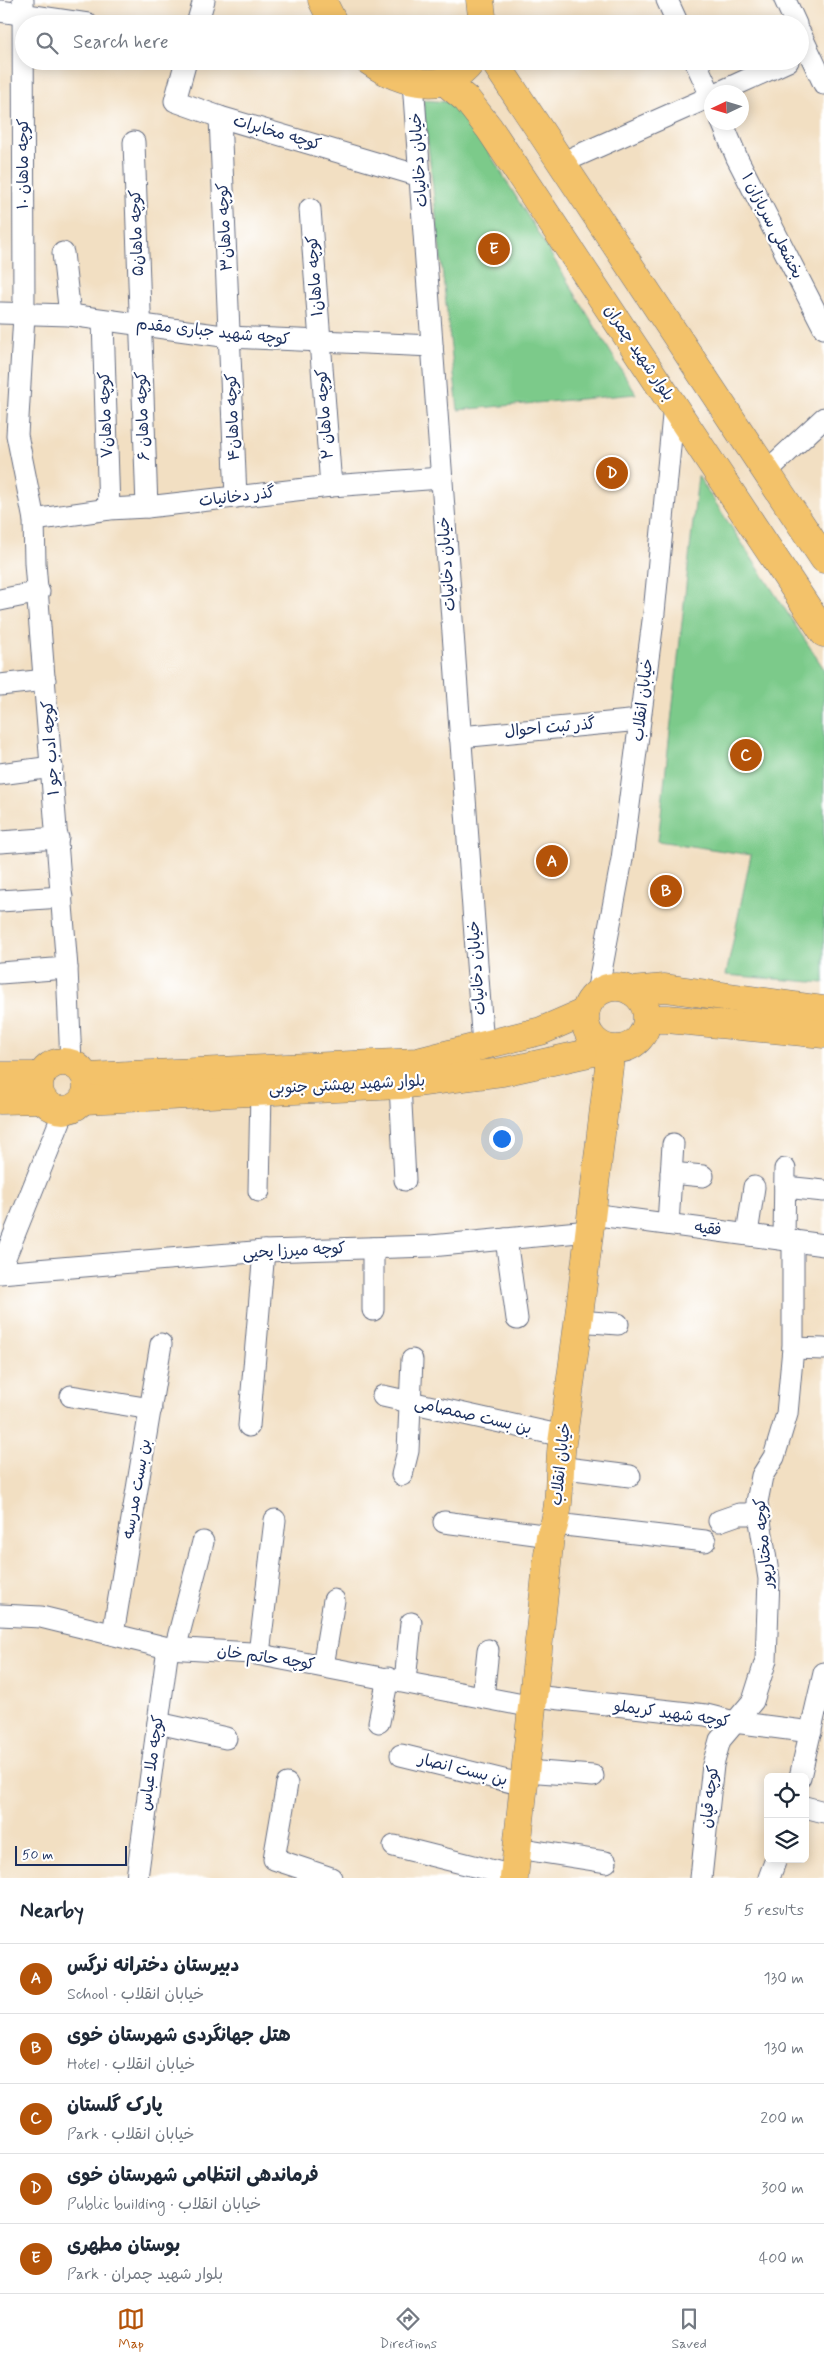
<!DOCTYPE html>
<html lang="en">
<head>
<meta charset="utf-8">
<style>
  body { margin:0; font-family:Mynerve,"Playpen Sans Arabic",sans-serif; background:#f2f2f3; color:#1f2937 }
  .controls { position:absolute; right:15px; bottom:15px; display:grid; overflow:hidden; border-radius:8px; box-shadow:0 2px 12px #0003 }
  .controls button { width:45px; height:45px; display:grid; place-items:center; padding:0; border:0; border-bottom:1px solid #e0e1e3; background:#fff; color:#1f2937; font:25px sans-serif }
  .compass { position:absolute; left:704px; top:85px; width:45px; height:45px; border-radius:50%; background:#fff; box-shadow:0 2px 12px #0003; rotate:266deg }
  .scale { position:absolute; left:15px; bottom:12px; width:112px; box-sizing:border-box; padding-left:5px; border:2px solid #1b2f5e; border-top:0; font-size:14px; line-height:18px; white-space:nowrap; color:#1b2f5e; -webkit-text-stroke:4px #fff; paint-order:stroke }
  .you { position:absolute; left:501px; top:1138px; width:18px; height:18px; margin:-12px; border:4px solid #fff; border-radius:50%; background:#1a73e8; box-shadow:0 0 0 8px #1a73e833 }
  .badge { display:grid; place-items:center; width:32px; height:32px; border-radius:50%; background:#b45309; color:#fff; font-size:16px; font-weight:700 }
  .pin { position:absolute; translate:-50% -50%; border:2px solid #fff; box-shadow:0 1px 5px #0006 }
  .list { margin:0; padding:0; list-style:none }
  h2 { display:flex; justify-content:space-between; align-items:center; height:65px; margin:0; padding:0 20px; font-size:21px }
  h2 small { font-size:16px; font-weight:400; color:#747a83 }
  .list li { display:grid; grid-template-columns:32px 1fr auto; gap:15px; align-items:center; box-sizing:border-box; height:70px; padding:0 20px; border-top:1px solid #e0e1e3 }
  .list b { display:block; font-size:19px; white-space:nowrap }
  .list p { margin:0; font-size:16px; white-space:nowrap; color:#747a83 }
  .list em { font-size:16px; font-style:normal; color:#747a83 }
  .icon { flex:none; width:28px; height:28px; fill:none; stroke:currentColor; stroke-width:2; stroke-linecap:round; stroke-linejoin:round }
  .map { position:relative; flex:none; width:824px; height:1878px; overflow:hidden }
  .search { position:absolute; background:#fff; box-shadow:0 2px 12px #0003; left:15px; right:15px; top:15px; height:55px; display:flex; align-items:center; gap:12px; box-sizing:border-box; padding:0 18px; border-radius:28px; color:#747a83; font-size:19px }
  .sheet { height:415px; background:#fff }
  nav { display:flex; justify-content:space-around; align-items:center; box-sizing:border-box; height:70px; border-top:1px solid #e0e1e3; background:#fff; font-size:14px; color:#747a83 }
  nav a { display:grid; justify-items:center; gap:2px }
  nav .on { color:#b45309 }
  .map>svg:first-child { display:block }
  .green { fill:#7bca8a; stroke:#4b7c74 }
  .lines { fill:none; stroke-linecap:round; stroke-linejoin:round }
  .minor-casing { stroke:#666d81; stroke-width:23 }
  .major-casing { stroke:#666d81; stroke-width:29 }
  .minor { stroke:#fff; stroke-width:21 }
  .major { stroke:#f3c26a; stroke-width:28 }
  .labels { text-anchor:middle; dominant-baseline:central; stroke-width:4.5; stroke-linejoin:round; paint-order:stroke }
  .street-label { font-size:16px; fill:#1b2f5e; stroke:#fff }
</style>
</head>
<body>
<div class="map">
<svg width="824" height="1878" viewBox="0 0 824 1878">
  <rect width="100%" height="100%" fill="#fff"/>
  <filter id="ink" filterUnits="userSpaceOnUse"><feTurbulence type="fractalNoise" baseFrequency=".02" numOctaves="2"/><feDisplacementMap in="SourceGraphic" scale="10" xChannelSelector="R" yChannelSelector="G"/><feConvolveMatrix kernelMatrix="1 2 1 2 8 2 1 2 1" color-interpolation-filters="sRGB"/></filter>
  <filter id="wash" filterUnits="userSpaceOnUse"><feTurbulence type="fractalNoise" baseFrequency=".0096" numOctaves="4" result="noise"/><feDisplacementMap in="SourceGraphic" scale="20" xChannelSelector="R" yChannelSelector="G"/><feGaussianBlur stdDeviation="1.12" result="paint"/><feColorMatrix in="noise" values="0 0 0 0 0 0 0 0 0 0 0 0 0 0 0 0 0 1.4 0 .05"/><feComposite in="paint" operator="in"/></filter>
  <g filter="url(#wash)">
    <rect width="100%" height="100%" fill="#f2dfc2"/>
    <!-- green -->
    <g class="green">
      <polygon points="423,100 459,103 636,394 458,410"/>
      <polygon points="698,476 824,669 824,983 726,975 751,855 658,841"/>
    </g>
  </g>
  <g filter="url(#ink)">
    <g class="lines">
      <defs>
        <g id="minor">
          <polyline points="23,0 24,315 17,435 34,520 35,563 67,968 71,1063"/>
          <polyline points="667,0 678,24"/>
          <polyline points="785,0 796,24"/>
          <polyline points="0,11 88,24"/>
          <polyline points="197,24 204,0"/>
          <polyline points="800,33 824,84"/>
          <polyline points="186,61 175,101 220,117 420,176"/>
          <polyline points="695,61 712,98"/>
          <polyline points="413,82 483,1046"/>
          <polyline points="720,92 788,61"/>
          <polyline points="220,117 236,497"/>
          <polyline points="722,122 737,158 824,328"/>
          <polyline points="134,142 147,507"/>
          <polyline points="561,163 712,96"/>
          <polyline points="310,209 331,486"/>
          <polyline points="63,253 70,315"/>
          <polyline points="0,313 70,315 230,337 432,346"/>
          <polyline points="103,321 109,509"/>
          <polyline points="766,472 824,418"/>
          <polyline points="34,520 109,509 147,507 331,486 441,478"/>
          <polyline points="0,600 39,592"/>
          <polyline points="0,685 45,680"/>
          <polyline points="460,737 640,720"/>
          <polyline points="0,774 52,767"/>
          <polyline points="0,842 58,838"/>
          <polyline points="0,901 62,897"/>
          <polyline points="0,973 67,968"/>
          <polyline points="597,993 622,859 654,613 674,405"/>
          <polyline points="400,1085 405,1180"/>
          <polyline points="671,1173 703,1176"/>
          <polyline points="785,1187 824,1191"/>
          <polyline points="259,1191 261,1090"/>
          <polyline points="591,1214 824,1245"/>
          <polyline points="668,1224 673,1144"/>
          <polyline points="747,1234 754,1187"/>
          <polyline points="506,1239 517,1319"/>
          <polyline points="784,1239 785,1169"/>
          <polyline points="0,1270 64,1111"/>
          <polyline points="0,1273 264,1251 431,1246 589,1231"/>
          <polyline points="373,1310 373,1248"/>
          <polyline points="578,1321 618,1324"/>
          <polyline points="793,1348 824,1349"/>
          <polyline points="71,1396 151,1409"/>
          <polyline points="383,1396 563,1436"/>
          <polyline points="249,1426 264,1251"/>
          <polyline points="558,1467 630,1476"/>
          <polyline points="402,1475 408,1451 412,1360"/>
          <polyline points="719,1521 739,1514 758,1514"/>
          <polyline points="444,1522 550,1536"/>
          <polyline points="556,1524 705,1541"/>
          <polyline points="0,1615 41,1617 168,1648 251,1653 533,1707"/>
          <polyline points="113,1634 161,1344"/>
          <polyline points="175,1649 203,1542"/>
          <polyline points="259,1654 275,1520"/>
          <polyline points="323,1666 334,1600"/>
          <polyline points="405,1681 411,1623"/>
          <polyline points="534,1696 706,1715 734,1722 811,1732"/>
          <polyline points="483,1697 488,1650"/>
          <polyline points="379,1722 388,1678"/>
          <polyline points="158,1723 226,1738"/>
          <polyline points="401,1755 524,1785"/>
          <polyline points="526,1771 593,1776"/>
          <polyline points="800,1777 824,1673"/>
          <polyline points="287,1784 274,1859 331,1878"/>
          <polyline points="805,1807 824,1812"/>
          <polyline points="394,1846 514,1876"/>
          <polyline points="517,1848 606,1862"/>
          <polyline points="137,1878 168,1648"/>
          <polyline points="701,1878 713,1765 720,1740 753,1701 766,1660 769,1579 757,1502 762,1476 774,1457 787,1414 793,1348 793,1240"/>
          <polyline points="769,1878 776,1859"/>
        </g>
        <g id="major">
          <polyline points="322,0 334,24"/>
          <polyline points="480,0 483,24"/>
          <path d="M 369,61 C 399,82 447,97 472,61"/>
          <polyline points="494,61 824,559"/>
          <polyline points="444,81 467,100 489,128 824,633"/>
          <circle cx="616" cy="1018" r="31"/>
          <polyline points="631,991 665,988 824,1010"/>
          <polyline points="648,1019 667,1019 824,1034"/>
          <circle cx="63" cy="1086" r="24"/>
          <polyline points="0,1076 41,1076"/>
          <polyline points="86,1077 417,1062 541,1031 585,1012"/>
          <polyline points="0,1100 42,1099"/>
          <polyline points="84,1100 400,1085 502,1072 607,1049"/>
          <path d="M 514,1878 L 550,1536 C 562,1511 558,1471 562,1443 C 581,1312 595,1181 611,1050"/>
        </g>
      </defs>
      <!-- minor casing -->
      <use href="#minor" class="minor-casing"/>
      <!-- major casing -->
      <use href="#major" class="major-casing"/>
      <!-- minor -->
      <use href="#minor" class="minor"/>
      <!-- major -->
      <use href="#major" class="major"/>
    </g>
  </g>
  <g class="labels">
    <!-- street labels -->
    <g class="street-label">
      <text transform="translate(277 133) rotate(16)">کوچه مخابرات</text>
      <text transform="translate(419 160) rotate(-94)">خیابان دخانیات</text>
      <text transform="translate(23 164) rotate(-90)">کوچه ماهان ۱۰</text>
      <text transform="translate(772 226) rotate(63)">بخشعلی سربازان ۱</text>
      <text transform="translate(225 227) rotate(-93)">کوچه ماهان۳</text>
      <text transform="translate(137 233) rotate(-92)">کوچه ماهان۵</text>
      <text transform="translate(315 276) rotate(-94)">کوچه ماهان۱</text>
      <text transform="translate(213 332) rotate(6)">کوچه شهید جباری مقدم</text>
      <text transform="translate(639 353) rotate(56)">بلوار شهید چمران</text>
      <text transform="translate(325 414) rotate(-94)">کوچه ماهان ۲</text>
      <text transform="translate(106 415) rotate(-92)">کوچه ماهان۷</text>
      <text transform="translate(143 416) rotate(-92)">کوچه ماهان ۶</text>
      <text transform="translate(233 417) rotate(-92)">کوچه ماهان۴</text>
      <text transform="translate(237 497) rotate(-7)">گذر دخانیات</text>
      <text transform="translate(447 564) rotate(-94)">خیابان دخانیات</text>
      <text transform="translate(643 700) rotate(-83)">خیابان انقلاب</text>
      <text transform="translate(550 728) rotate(-5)">گذر ثبت احوال</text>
      <text transform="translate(51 748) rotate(-94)">کوچه ادب جو ۱</text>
      <text transform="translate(477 968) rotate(-94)">خیابان دخانیات</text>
      <text transform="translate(347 1085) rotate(-3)">بلوار شهید بهشتی جنوبی</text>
      <text transform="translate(708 1229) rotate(7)">فقیه</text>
      <text transform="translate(294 1251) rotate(-3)">کوچه میرزا یحیی</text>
      <text transform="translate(473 1416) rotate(13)">بن بست صمصامی</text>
      <text transform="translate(561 1464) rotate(-84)">خیابان انقلاب</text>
      <text transform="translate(137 1489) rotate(-80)">بن بست مدرسه</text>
      <text transform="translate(764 1543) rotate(-95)">کوچه مختارپور</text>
      <text transform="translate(266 1658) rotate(8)">کوچه حاتم خان</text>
      <text transform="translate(672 1714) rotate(8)">کوچه شهید کریملو</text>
      <text transform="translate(152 1763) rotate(-82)">کوچه ملا عباس</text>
      <text transform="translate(463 1770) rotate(14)">بن بست انصار</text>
      <text transform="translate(710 1797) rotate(-83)">کوچه قپان</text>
    </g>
  </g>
</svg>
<div class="controls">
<button><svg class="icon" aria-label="locate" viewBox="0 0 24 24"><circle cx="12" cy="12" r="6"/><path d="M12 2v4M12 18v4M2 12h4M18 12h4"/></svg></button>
<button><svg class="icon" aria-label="layers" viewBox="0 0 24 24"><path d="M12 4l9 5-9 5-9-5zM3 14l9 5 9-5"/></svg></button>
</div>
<svg class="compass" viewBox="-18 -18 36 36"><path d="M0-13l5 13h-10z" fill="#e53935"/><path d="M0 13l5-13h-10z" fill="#747a83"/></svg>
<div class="scale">50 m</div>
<div class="you"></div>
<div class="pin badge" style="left:552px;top:861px">A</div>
<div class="pin badge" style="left:666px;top:891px">B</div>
<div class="pin badge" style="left:746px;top:755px">C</div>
<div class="pin badge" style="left:612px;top:473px">D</div>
<div class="pin badge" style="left:494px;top:249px">E</div>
<div class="search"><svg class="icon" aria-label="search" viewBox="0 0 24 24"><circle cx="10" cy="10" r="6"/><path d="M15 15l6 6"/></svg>Search here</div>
</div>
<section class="sheet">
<h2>Nearby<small>5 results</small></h2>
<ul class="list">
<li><span class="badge">A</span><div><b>دبیرستان دخترانه نرگس</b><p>School · خیابان انقلاب</p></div><em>130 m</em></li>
<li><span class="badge">B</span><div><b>هتل جهانگردی شهرستان خوی</b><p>Hotel · خیابان انقلاب</p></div><em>130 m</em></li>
<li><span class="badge">C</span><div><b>پارک گلستان</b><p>Park · خیابان انقلاب</p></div><em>200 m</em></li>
<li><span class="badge">D</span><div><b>فرماندهی انتظامی شهرستان خوی</b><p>Public building · خیابان انقلاب</p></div><em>300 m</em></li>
<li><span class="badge">E</span><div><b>بوستان مطهری</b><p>Park · بلوار شهید چمران</p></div><em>400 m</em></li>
</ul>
</section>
<nav>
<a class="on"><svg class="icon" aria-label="map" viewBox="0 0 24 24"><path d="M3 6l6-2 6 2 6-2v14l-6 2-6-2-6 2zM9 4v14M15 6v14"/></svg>Map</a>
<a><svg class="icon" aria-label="directions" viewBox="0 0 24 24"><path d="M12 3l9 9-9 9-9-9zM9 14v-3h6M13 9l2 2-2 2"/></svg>Directions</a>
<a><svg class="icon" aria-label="saved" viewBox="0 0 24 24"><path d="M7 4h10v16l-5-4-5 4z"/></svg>Saved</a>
</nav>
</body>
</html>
